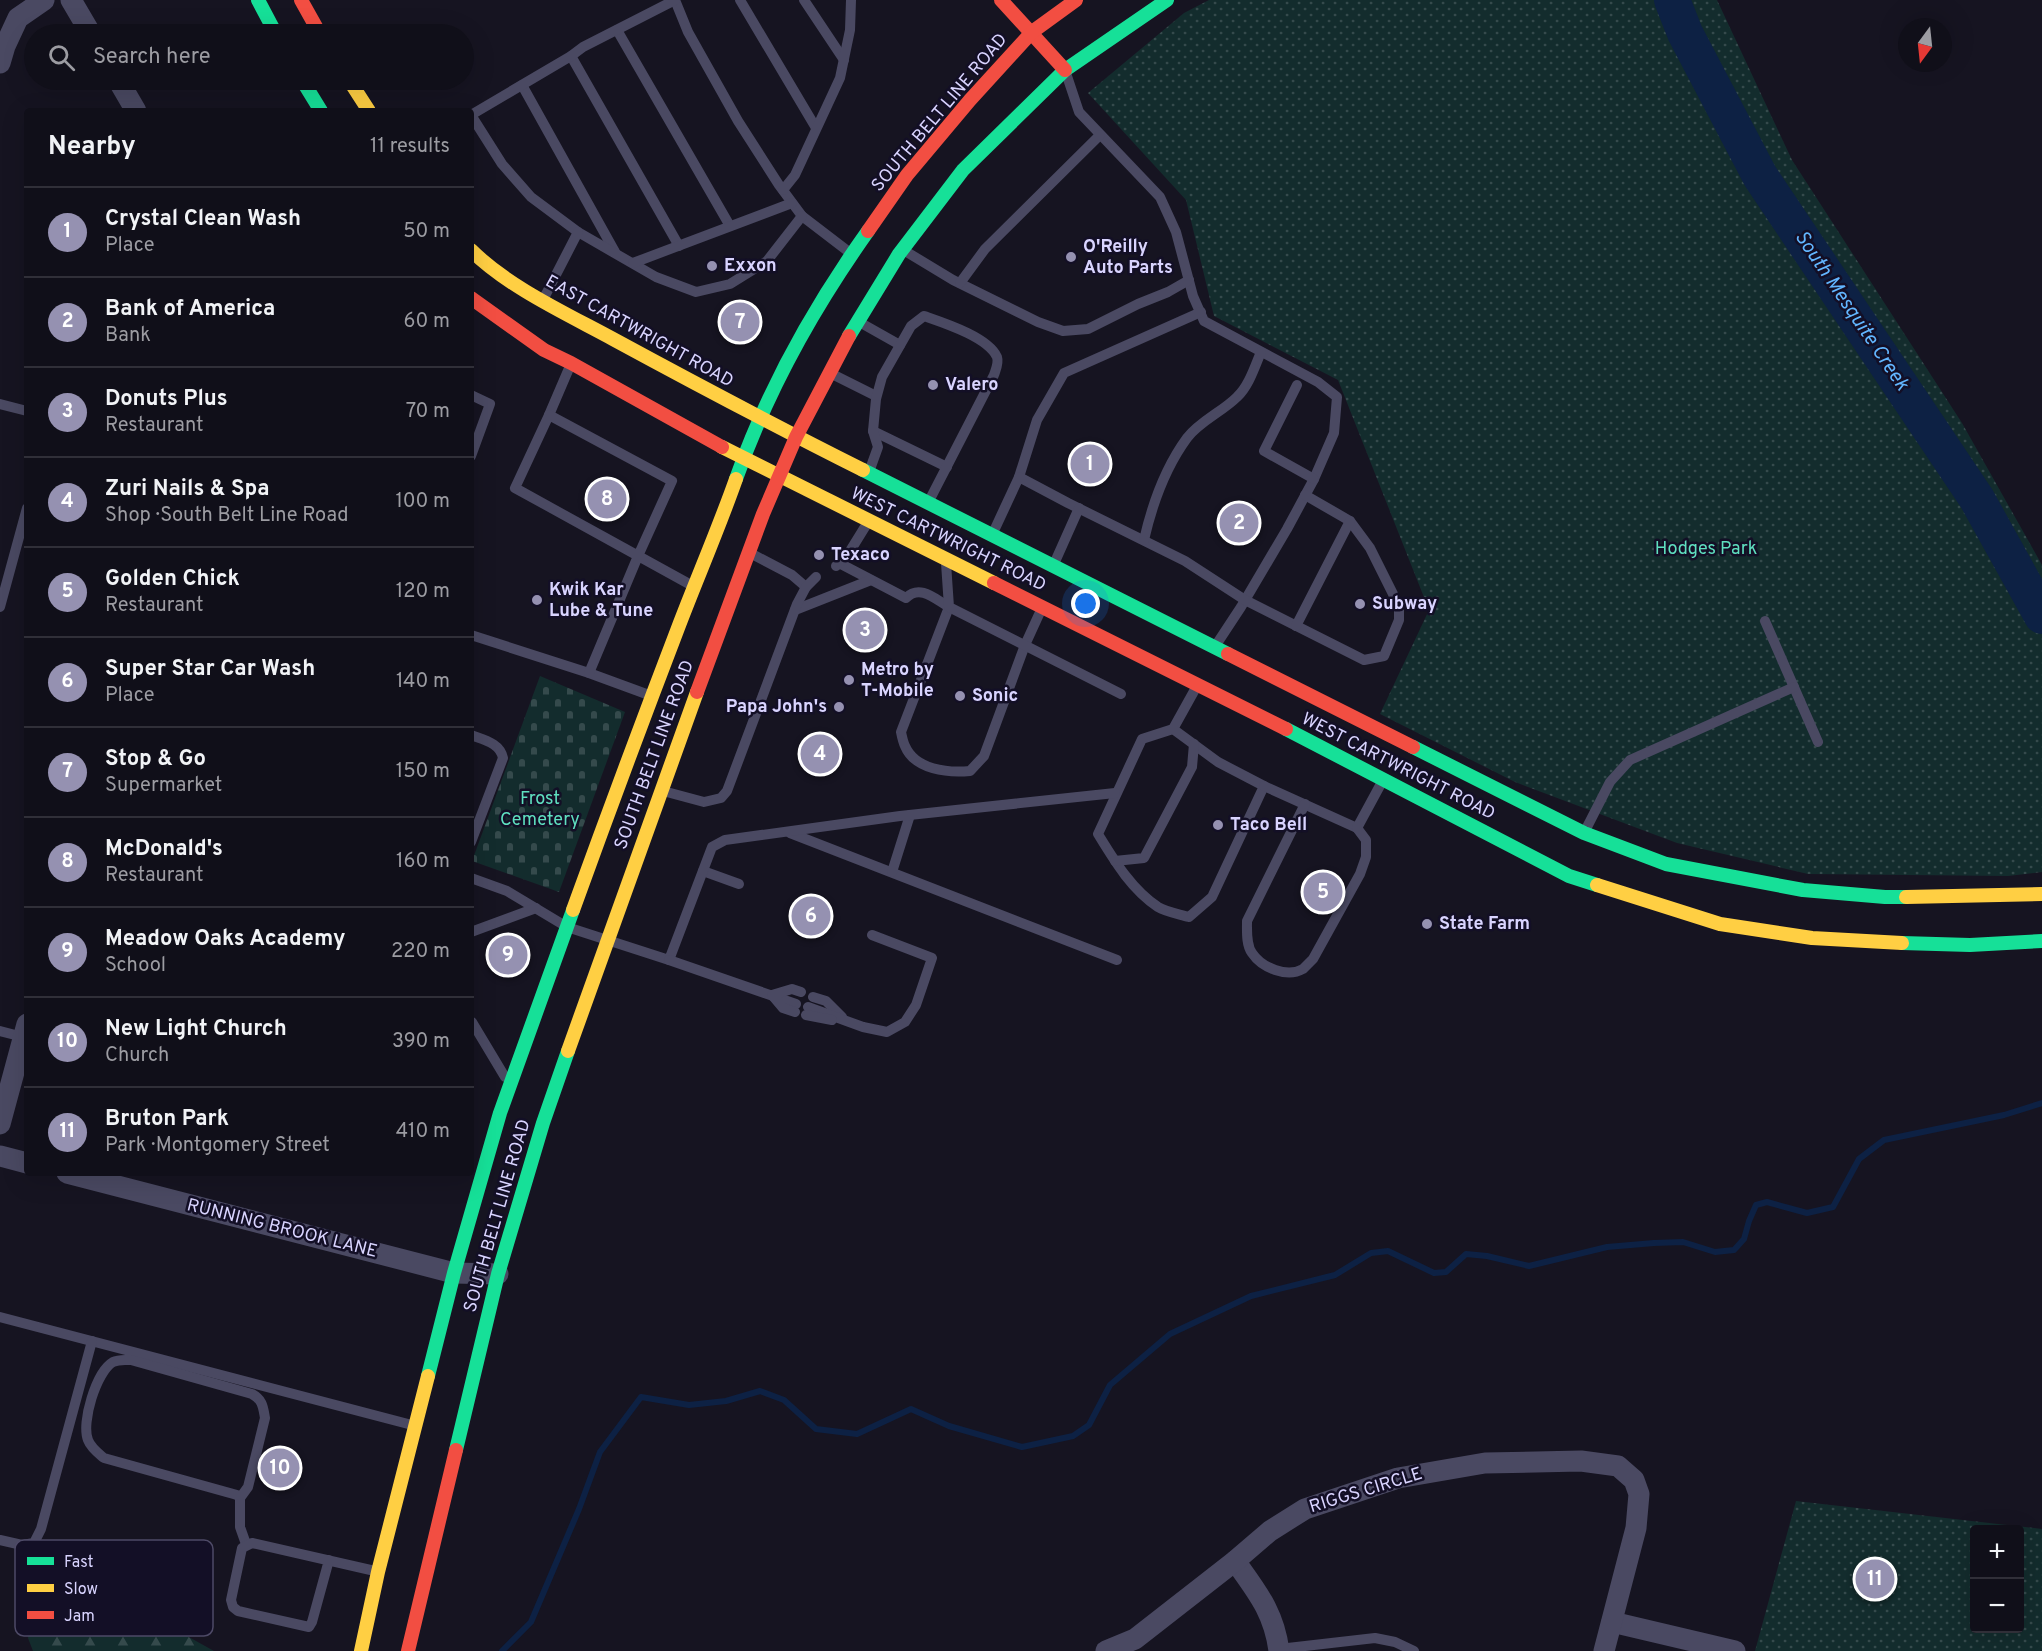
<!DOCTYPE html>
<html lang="en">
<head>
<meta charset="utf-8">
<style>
  body { margin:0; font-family:Overpass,sans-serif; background:#191822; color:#f1f3f6 }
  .controls { position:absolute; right:18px; bottom:18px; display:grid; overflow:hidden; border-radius:6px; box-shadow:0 6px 24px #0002 }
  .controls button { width:54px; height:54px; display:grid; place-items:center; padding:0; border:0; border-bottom:2px solid #302f38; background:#100f19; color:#f1f3f6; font:30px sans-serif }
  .compass { position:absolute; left:1898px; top:18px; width:54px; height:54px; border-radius:50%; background:#100f19; box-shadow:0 6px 24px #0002; rotate:195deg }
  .you { position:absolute; left:1086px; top:604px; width:21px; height:21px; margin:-15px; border:4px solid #fff; border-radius:50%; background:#1a73e8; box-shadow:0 0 0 9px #1a73e833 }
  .badge { display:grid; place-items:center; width:39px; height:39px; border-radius:50%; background:#9591b1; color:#fff; font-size:20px; font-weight:700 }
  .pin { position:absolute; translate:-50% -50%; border:3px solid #fff; box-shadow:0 2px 6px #0006 }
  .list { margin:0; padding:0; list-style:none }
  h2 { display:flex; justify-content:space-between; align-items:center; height:78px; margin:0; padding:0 24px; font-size:26px }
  h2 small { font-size:20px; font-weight:400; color:#9c9ca2 }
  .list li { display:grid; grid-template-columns:39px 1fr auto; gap:18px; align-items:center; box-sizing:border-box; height:90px; padding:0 24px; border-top:2px solid #302f38 }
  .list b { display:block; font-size:22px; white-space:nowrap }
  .list p { margin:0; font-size:20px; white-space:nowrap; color:#9c9ca2 }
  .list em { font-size:20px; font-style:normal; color:#9c9ca2 }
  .icon { flex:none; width:33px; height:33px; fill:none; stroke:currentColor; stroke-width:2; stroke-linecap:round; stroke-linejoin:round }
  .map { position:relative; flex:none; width:2042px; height:1651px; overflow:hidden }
  .search { position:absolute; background:#100f19; box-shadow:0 6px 24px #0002; left:24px; top:24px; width:450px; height:66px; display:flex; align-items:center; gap:15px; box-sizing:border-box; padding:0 21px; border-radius:33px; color:#9c9ca2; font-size:22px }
  .panel { position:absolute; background:#100f19; box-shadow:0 6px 24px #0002; left:24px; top:108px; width:450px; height:1068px; border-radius:6px }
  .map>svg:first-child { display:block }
  .grass { fill:url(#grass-dots); fill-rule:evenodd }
  .forest { fill:url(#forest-firs) }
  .cemetery { fill:url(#cemetery-stones) }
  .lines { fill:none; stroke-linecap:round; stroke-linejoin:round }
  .stream { stroke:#0d2144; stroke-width:6 }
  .river { stroke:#0d2144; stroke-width:36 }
  .lane { stroke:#4a4962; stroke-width:10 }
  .street { stroke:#4a4962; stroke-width:21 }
  .fast { stroke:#16e098; stroke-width:14 }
  .slow { stroke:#ffcf43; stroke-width:14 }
  .jam { stroke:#f24e42; stroke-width:14 }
  .poi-dot { fill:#9591b1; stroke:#130f26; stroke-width:2 }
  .labels { text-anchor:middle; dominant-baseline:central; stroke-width:5; stroke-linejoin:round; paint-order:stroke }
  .street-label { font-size:18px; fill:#d9d4ff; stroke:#130f26 }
  .poi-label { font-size:18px; font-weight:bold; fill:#d9d4ff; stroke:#130f26; text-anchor:start }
  .park-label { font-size:18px; fill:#5fe0c0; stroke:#130f26 }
  .water-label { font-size:20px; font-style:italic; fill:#62b6ff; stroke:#130f26 }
  .key { fill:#130f26; stroke:#4e4a67; stroke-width:1.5 }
  .key-label { font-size:16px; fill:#d9d4ff }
</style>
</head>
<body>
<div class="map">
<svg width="2042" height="1651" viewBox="0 0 2042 1651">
  <defs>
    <pattern id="grass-dots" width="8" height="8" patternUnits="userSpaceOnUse" patternTransform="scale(1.5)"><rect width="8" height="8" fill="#132c2d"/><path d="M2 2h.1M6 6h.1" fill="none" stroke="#354a4c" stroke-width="1.8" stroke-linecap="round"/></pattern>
    <pattern id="forest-firs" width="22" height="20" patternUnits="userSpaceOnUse" patternTransform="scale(1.5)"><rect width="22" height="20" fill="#132c2d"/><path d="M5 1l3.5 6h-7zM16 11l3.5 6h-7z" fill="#354a4c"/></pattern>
    <pattern id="cemetery-stones" width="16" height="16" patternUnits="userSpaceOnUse" patternTransform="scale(1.5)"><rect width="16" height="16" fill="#132c2d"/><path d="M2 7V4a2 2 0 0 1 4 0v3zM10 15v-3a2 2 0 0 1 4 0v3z" fill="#354a4c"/></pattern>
  </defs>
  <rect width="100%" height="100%" fill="#161421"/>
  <!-- grass -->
  <g class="grass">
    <polygon points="1209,0 1717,0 1792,160 1962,423 2042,565 2042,872 2008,876 1808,874 1677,843 1515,782 1380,714 1429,610 1338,380 1214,316 1186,200 1088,93 1184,13"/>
    <path d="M 1796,1501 L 2042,1529 L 2042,1651 L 1755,1651 ZM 1974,1530 L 2020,1530 L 2020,1628 L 1974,1628 Z"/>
  </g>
  <!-- forest -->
  <polygon class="forest" points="75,1584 113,1595 214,1651 33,1651 28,1638 33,1615 50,1595"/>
  <!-- cemetery -->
  <polygon class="cemetery" points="540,676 625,712 559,892 472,861"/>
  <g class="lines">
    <!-- stream -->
    <polyline class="stream" points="502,1651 531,1622 579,1509 600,1452 641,1397 689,1405 726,1401 760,1391 784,1400 816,1429 857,1434 911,1409 949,1426 1022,1447 1073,1436 1089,1425 1110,1385 1170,1334 1251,1296 1335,1275 1371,1253 1388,1251 1434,1273 1446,1272 1466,1254 1487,1256 1529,1266 1607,1247 1654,1243 1683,1242 1715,1252 1734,1250 1744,1239 1749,1221 1756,1205 1767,1202 1807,1213 1833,1207 1859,1159 1884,1140 2004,1115 2042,1103"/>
    <!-- river -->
    <polyline class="river" points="1672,0 1685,33 1760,176 1977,499 2042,616"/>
    <!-- lane -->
    <g class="lane">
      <polyline points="675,0 688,32 738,121 779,185 802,216 849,252"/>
      <polyline points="740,0 816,128"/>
      <polyline points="804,0 844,60"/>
      <polyline points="617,30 730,226"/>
      <polyline points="571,56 679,246"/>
      <polyline points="1067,76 1079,112 1160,197 1176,232 1193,296 1204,321 1318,382 1337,397 1334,433 1314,479 1287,529 1241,607 1216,645"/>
      <polyline points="522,85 615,252"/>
      <polyline points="471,115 502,164 531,197 578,232 656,277 696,292 730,284 767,261 802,216"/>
      <polyline points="471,115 571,56 583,47 675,0"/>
      <polyline points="783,190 795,175 840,78 850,30 851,0"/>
      <polyline points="905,251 953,280 1038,322 1063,331 1088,329 1138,304 1168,292 1189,280"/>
      <polyline points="633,263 792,203"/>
      <polyline points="960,283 985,249 1100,135"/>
      <polyline points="544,298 578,232"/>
      <polyline points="861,323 900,345"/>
      <polyline points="834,375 876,396"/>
      <polyline points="1297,385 1264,451 1314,479"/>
      <polyline points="471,395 490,404 471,456"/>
      <polyline points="0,404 27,411"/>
      <polyline points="549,415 570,366"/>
      <polyline points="873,431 947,467"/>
      <path d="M 869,472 L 878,447 L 873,431 L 876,399 L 882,377 L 911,326 L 924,316 C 944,323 988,337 997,357 C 999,363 996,369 994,375 L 929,501"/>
      <polyline points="1019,477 1037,420 1064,373 1201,312"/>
      <polyline points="993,533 1019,477 1068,503 1185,561 1245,600 1364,660 1384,656 1399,620 1399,606 1370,548 1350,521 1305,495"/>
      <path d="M 1144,540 C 1152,505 1165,468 1187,438 C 1200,421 1222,412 1237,397 C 1249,386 1255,366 1261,352"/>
      <polyline points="752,554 792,575 806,587"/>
      <path d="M 839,563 L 906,598 C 920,584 935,599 949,607 L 901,732 C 902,737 903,742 905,746 C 915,770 948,773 970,771 L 984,756 L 1025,645 L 1041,610"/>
      <polyline points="946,563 949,607 1121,694"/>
      <polyline points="1054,564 1079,508"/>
      <polyline points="836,566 847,556 868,522"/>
      <polyline points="0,607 27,508"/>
      <polyline points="795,610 871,580"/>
      <polyline points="1765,621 1818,742"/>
      <polyline points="1296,626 1350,521"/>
      <polyline points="471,635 589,673 649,695"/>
      <polyline points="589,673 638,556 672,481 549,415 515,488 691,585"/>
      <path d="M 1173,729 L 1218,762 L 1264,786 L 1212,897 L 1189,917 C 1179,914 1166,912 1158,907 C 1131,889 1114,860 1098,834 L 1142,739 L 1173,729 L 1198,684"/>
      <path d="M 471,735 C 484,740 500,743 503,758 L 471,842"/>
      <polyline points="1264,786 1357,828"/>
      <polyline points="663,791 704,802 721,798 727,791 797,604 806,587 816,577"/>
      <path d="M 1305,804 L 1247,921 C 1247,931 1246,945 1252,953 C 1262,968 1287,978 1303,969 C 1306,966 1310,962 1313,959 L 1360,874 L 1366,857 L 1366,840 L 1357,828 L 1383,780"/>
      <polyline points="1585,831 1610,782 1630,760 1794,687"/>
      <polyline points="790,833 1117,960"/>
      <polyline points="1115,861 1144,858 1192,767 1194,744"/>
      <polyline points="703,871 739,884"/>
      <polyline points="892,872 910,815"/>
      <polyline points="471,878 507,891 567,927 669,960 712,847 725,840 900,816 1115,793"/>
      <polyline points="471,932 536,908"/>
      <polyline points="669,960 796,1004"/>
      <polyline points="813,997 826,1001 842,1017"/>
      <polyline points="808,1007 863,1027 887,1032 905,1022 916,1005 932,958 872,935"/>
      <polyline points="795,1012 783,1008 772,995 792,989 801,992"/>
      <polyline points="806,1015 832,1020"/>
      <polyline points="472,1022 505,1077"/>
      <polyline points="0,1031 27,1038"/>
      <polyline points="0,1317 412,1425"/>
      <path d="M 240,1498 L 248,1487 L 265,1418 C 263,1407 263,1400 252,1394 L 131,1360 C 125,1360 119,1359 113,1362 C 96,1372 81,1423 88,1440 C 91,1448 98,1453 104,1458 L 237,1495 L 240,1498 L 240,1527 L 246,1544"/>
      <polyline points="0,1540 22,1545 34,1543 41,1529 92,1341"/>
      <polyline points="329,1560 312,1622 309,1627 238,1611 233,1607 231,1600 242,1548 252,1543 375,1571"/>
      <polyline points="1279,1649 1375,1638 1395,1642 1414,1651"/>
    </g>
    <!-- street -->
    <g class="street">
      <polyline points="71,0 91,34"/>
      <polyline points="0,63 5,46 18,18 44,0"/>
      <polyline points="118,80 136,111"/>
      <polyline points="0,1124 27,1024"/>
      <polyline points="0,1156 27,1163"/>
      <polyline points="67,1173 454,1273 498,1274"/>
      <path d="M 1235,1561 C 1257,1592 1274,1612 1279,1651"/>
      <polyline points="1612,1622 1735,1651"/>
      <polyline points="1106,1651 1135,1639 1235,1561 1270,1531 1305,1509 1398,1478 1485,1463 1581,1461 1618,1466 1634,1480 1639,1494 1636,1528 1604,1651"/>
    </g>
    <!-- fast -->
    <g class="fast">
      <polyline points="258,0 276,34"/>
      <polyline points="302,80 321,111"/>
      <polyline points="849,336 899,254 963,170 1065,70 1167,0"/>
      <polyline points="863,470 1228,654"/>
      <path d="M 736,479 C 767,391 814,307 868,231"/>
      <polyline points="1286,729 1569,876 1597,885"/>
      <polyline points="1413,747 1584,833 1666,864 1803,890 1885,897 1906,897"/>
      <polyline points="1902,943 1970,945 2042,941"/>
      <polyline points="428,1376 454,1273 500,1113 573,910"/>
      <polyline points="456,1450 498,1274 543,1123 568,1051"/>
    </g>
    <!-- slow -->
    <g class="slow">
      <polyline points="349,80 369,111"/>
      <path d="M 471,250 C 508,287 567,314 613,339 C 696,384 779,428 863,470"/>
      <polyline points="722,447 994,583"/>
      <polyline points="1597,885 1720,924 1812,938 1902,943"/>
      <polyline points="1906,897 2042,894"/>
      <path d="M 573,910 C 607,816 642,722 678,628 C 697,578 718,530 736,479"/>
      <polyline points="568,1051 697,692"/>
      <polyline points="361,1651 378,1572 428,1376"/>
    </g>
    <!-- jam -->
    <g class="jam">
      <polyline points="301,0 320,34"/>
      <polyline points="1001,0 1065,70"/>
      <polyline points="868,231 907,175 970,100 1032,32 1076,0"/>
      <polyline points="471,298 544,350 571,363 722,447"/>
      <polyline points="994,583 1286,729"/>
      <polyline points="1228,654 1413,747"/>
      <polyline points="697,692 763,514 796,437 849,336"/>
      <polyline points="408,1651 456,1450"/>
    </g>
  </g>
  <!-- markers -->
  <g class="poi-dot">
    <circle cx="1071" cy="257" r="6"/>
    <circle cx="712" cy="266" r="6"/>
    <circle cx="933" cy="385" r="6"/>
    <circle cx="819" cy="555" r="6"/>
    <circle cx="537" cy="600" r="6"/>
    <circle cx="1360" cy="604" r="6"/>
    <circle cx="849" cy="680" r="6"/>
    <circle cx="960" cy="696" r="6"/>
    <circle cx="839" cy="707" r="6"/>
    <circle cx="1218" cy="825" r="6"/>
    <circle cx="1427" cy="924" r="6"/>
  </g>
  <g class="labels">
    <!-- street labels -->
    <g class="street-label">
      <text transform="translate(940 113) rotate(-50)">SOUTH BELT LINE ROAD</text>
      <text transform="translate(639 332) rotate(29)">EAST CARTWRIGHT ROAD</text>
      <text transform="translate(948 540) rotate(26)">WEST CARTWRIGHT ROAD</text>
      <text transform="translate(655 755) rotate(-70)">SOUTH BELT LINE ROAD</text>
      <text transform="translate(1398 767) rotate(27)">WEST CARTWRIGHT ROAD</text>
      <text transform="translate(498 1216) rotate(-74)">SOUTH BELT LINE ROAD</text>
      <text transform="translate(282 1229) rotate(14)">RUNNING BROOK LANE</text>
      <text transform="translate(1366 1491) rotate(-17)">RIGGS CIRCLE</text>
    </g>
    <!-- poi labels -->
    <g class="poi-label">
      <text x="1083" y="247">O'Reilly<tspan x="1083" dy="21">Auto Parts</tspan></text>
      <text x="724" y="266">Exxon</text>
      <text x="945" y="385">Valero</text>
      <text x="831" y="555">Texaco</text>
      <text x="549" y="590">Kwik Kar<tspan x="549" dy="21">Lube &amp; Tune</tspan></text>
      <text x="1372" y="604">Subway</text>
      <text x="861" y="670">Metro by<tspan x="861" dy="21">T-Mobile</tspan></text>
      <text x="972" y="696">Sonic</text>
      <text x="827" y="707" text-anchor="end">Papa John's</text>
      <text x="1230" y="825">Taco Bell</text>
      <text x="1439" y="924">State Farm</text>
    </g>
    <!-- park labels -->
    <g class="park-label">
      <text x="1706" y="549">Hodges Park</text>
      <text x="540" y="799">Frost<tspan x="540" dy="21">Cemetery</tspan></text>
    </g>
    <!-- water labels -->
    <g class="water-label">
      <text transform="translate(1851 311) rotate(56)">South Mesquite Creek</text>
    </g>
  </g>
  <!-- legend -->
  <rect x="15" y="1540" width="198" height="96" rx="9" class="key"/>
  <rect x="27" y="1557" width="27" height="8" fill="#16e098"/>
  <rect x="27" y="1584" width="27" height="8" fill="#ffcf43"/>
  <rect x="27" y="1611" width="27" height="8" fill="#f24e42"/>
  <g class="key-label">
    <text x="64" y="1567">Fast</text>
    <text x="64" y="1594">Slow</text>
    <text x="64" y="1621">Jam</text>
  </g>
</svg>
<div class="controls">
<button>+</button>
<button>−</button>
</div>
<svg class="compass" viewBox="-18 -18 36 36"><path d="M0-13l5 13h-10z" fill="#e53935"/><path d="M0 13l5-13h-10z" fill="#9c9ca2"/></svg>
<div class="you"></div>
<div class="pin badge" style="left:1090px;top:464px">1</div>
<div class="pin badge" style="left:1239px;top:523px">2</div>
<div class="pin badge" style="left:865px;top:630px">3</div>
<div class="pin badge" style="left:820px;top:754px">4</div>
<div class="pin badge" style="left:1323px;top:892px">5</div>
<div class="pin badge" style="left:811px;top:916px">6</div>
<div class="pin badge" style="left:740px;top:322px">7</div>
<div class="pin badge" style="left:607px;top:499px">8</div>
<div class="pin badge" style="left:508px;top:955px">9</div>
<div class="pin badge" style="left:280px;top:1468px">10</div>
<div class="pin badge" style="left:1875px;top:1579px">11</div>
<div class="search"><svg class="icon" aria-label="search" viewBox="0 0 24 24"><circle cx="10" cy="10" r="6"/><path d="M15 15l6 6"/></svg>Search here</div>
<section class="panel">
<h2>Nearby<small>11 results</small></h2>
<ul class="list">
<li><span class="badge">1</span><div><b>Crystal Clean Wash</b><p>Place</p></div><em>50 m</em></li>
<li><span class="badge">2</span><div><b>Bank of America</b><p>Bank</p></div><em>60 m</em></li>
<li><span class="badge">3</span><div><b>Donuts Plus</b><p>Restaurant</p></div><em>70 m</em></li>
<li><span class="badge">4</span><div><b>Zuri Nails &amp; Spa</b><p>Shop · South Belt Line Road</p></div><em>100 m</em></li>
<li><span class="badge">5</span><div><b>Golden Chick</b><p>Restaurant</p></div><em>120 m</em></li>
<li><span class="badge">6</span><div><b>Super Star Car Wash</b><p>Place</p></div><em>140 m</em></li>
<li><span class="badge">7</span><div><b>Stop &amp; Go</b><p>Supermarket</p></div><em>150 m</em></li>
<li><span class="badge">8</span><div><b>McDonald's</b><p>Restaurant</p></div><em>160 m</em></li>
<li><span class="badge">9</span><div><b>Meadow Oaks Academy</b><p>School</p></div><em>220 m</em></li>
<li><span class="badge">10</span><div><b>New Light Church</b><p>Church</p></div><em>390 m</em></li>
<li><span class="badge">11</span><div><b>Bruton Park</b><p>Park · Montgomery Street</p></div><em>410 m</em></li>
</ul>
</section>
</div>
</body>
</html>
